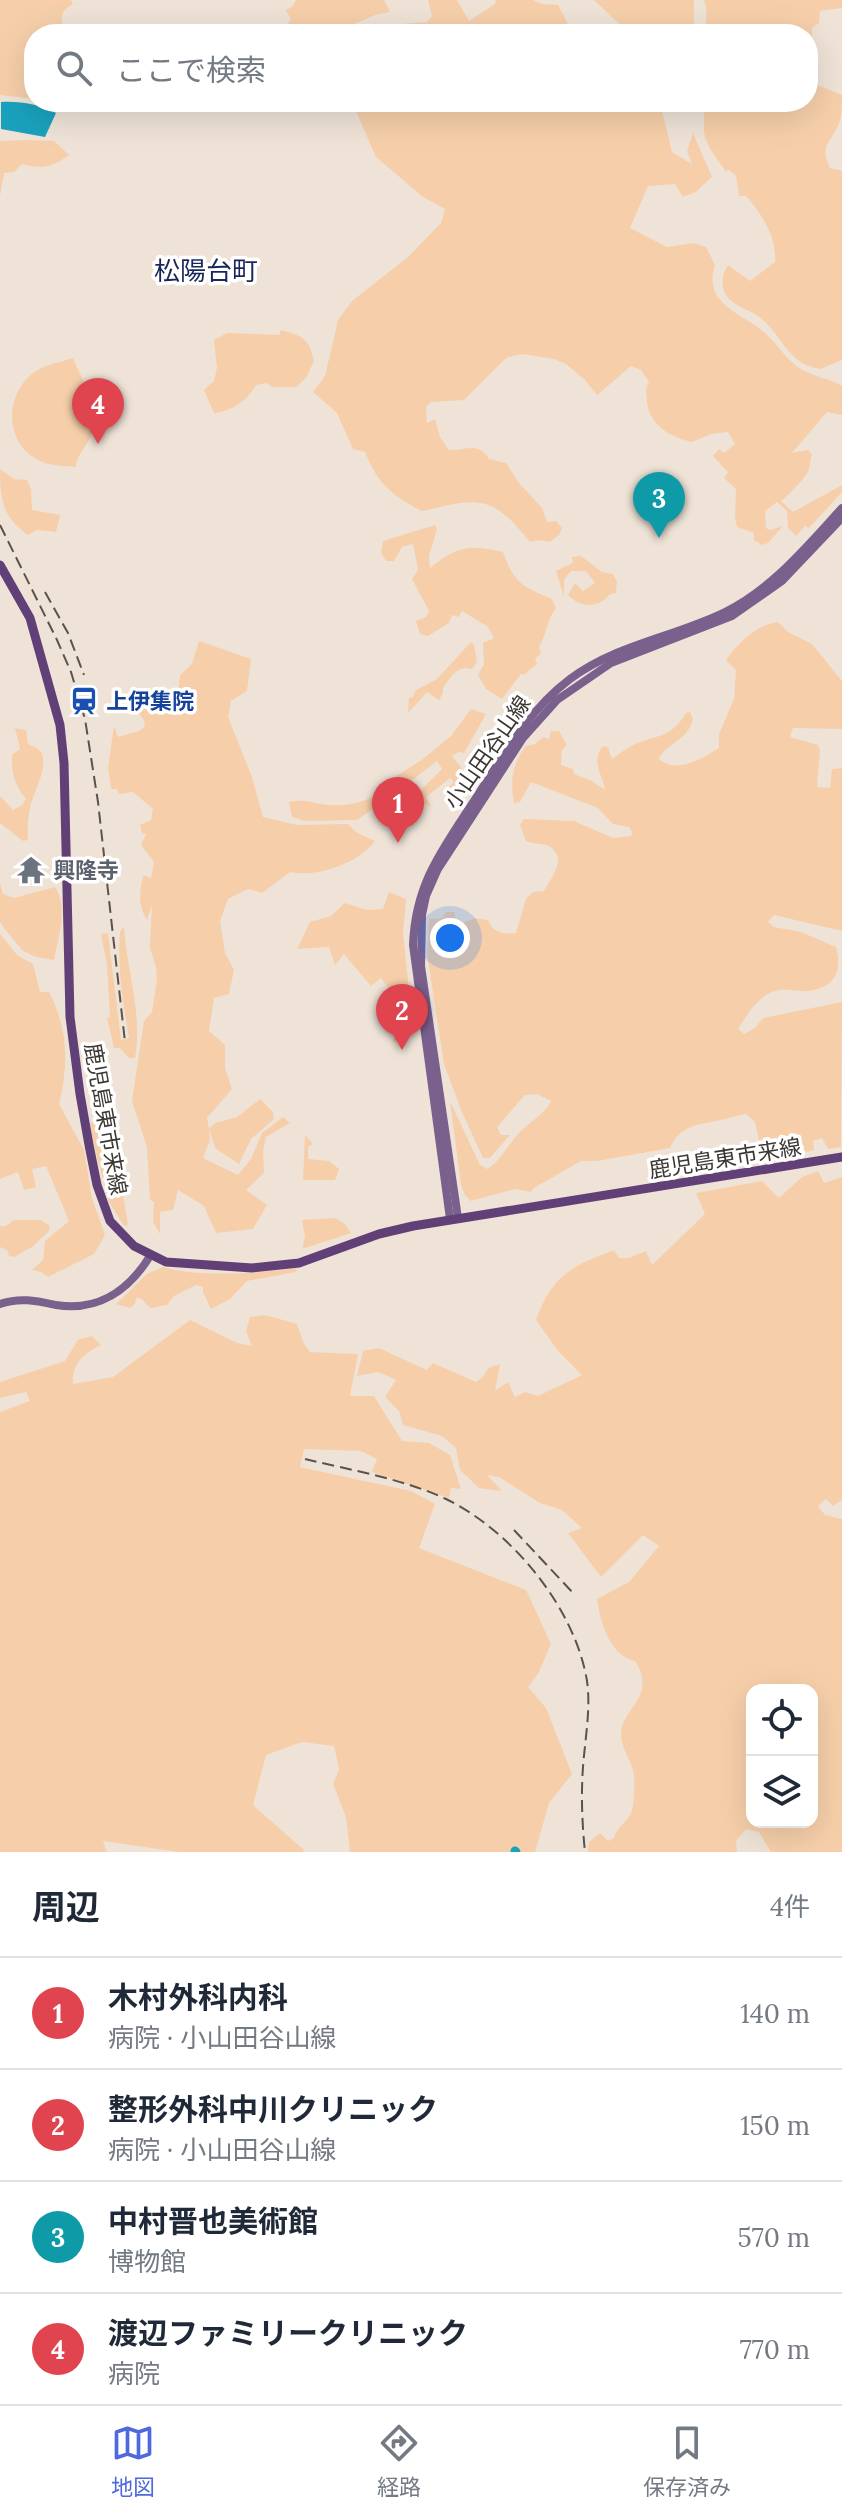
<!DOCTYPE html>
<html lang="ja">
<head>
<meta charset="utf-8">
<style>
  body { margin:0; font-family:Lora,"Noto Sans JP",serif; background:#f6f6f7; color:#1f2937 }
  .controls { position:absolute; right:24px; bottom:24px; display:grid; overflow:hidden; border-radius:16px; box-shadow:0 8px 32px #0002 }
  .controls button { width:72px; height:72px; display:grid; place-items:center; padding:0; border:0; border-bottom:2px solid #e0e1e3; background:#fff; color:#1f2937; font:40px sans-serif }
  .you { position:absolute; left:450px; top:938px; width:28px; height:28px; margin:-20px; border:6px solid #fff; border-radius:50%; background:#1a73e8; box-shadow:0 0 0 12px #1a73e833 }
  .badge { display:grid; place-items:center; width:52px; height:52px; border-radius:50%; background:#4e69de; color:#fff; font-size:26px; font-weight:700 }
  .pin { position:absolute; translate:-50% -66px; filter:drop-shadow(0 2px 4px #0008) }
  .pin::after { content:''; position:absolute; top:42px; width:28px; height:24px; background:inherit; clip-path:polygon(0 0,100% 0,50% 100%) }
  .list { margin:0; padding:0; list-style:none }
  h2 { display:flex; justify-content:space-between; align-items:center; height:104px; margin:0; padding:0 32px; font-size:34px }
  h2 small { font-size:26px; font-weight:400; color:#747a83 }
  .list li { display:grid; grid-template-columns:52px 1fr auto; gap:24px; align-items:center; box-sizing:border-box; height:112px; padding:0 32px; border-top:2px solid #e0e1e3 }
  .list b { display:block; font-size:30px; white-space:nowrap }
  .list p { margin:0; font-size:26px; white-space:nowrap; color:#747a83 }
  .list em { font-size:26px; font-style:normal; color:#747a83 }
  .icon { flex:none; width:44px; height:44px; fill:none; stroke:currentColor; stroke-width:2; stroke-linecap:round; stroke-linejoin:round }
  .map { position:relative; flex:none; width:842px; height:1852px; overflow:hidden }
  .search { position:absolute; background:#fff; box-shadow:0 8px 32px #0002; left:24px; right:24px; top:24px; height:88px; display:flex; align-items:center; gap:20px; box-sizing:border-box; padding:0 28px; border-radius:32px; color:#747a83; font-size:30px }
  .sheet { height:552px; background:#fff }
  nav { display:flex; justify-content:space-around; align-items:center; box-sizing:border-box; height:112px; border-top:2px solid #e0e1e3; background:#fff; font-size:22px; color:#747a83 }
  nav a { display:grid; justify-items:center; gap:4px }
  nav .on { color:#4e69de }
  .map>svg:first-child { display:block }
  .green { fill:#f6cfaa; fill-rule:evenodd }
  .water { fill:#1aa1bd }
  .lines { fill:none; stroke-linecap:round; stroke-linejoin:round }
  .river { stroke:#1aa1bd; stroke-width:9 }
  .secondary { stroke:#7a608d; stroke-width:8 }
  .primary { stroke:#614078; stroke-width:9 }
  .rail { stroke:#59524d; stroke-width:2; stroke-dasharray:12 6; stroke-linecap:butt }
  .labels { text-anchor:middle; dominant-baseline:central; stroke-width:7; stroke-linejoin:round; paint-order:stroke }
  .transit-label { font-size:22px; font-weight:bold; fill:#164399; stroke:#fff; text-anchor:start }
  .street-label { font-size:22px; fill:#3c3733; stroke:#fff }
  .worship-label { font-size:22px; font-weight:bold; fill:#5b616d; stroke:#fff; text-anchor:start }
  .quarter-label { font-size:26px; fill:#19265d; stroke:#fff }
</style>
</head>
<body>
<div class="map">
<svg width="842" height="1852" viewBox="0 0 842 1852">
  <rect width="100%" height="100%" fill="#efe3d7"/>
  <!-- green -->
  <g class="green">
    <path d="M 0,0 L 71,0 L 73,4 C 58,12 61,20 65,34 L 34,34 L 34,99 L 0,95 Z"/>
    <polygon points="296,0 384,0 390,12 375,15 336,32 279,34 291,20 286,10 293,6"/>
    <polygon points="428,0 457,0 469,21 495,4 496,0 533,0 542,4 558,5 568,24 579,34 374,34 373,30 401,24 427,22 432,16"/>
    <polygon points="594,0 694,0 694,28 700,32 699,34 630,34"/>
    <path d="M 696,0 L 842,0 L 842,8 L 820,11 L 819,23 L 812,28 L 812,38 L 808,40 L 808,34 L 702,34 C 707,25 708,9 704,0 Z"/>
    <path d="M 808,71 L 815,84 L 842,95 C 842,103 842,112 840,121 C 833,142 818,144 830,168 L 842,171 L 842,360 L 820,369 C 785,363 783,334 758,316 C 748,309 733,306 726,295 C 720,285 722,275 728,265 L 750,281 L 775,262 C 777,238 762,214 746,196 L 739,196 L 736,176 L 729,170 L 726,172 C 719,161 708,149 705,136 C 702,125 706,114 703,102 L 808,102 Z"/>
    <path d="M 352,102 L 660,102 L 672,152 L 692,164 L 687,151 L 693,133 L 712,177 L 696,192 L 683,197 L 675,184 L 648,186 L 630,228 L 667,247 L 694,243 L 706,247 L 715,265 C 702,306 744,313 766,334 C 781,347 788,364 807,372 C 819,378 831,379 842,386 L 842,415 L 827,412 L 792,453 L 808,450 L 812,454 C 810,460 810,470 806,475 C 802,481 787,497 781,501 L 793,512 L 842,485 L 842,492 L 809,528 L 805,526 L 796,536 L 788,528 L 787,511 L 777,502 L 765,511 L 766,528 L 770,530 L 783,526 L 768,543 L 762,545 L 754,540 L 754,533 L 737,527 L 735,518 L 736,489 L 724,478 L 728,472 L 713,456 L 719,449 L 724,453 L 735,444 L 728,432 L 711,434 L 692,442 C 670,437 649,425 647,401 C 646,393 645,389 649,382 L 641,370 L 631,366 L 597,395 L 585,380 L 566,364 L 554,359 L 522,354 L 506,358 L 464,400 L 431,402 L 426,407 L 427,423 L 435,419 L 440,437 L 449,450 C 465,451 478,441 489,459 L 506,463 L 519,483 L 542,508 L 547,522 L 556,521 L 562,528 L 559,535 L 550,542 L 539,540 L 530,542 C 491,493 478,498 422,511 C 392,496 377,483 365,452 L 353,449 L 337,413 L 313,392 L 325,376 L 338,320 L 352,301 L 408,257 L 441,223 L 445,209 L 423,197 L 376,157 Z"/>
    <path d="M 24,140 L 54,141 L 69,155 C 53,167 42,170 22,164 L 14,172 L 4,173 L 0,196 L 0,141 Z"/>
    <path d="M 281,330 C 303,336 309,338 314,361 L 306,378 L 296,387 L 272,387 L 267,383 L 256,385 C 248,400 231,412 214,413 L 204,390 L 214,381 L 217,368 L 214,340 L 227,333 L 279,335 Z"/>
    <path d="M 73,358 C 82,381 100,407 92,433 C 88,446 77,453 76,467 C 65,466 51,466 40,461 C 5,445 3,396 33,373 C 44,365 60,362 73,358 Z"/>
    <path d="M 0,469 L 14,479 L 27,480 L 31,489 L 32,510 L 60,515 L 56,532 L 37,530 L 28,535 C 2,517 0,498 0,469 Z"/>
    <path d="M 435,525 L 437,529 L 429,556 L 430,568 C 457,546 470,544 503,552 C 513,581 522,587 551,598 L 556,608 C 546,621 547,634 539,647 L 541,653 L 535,659 L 537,664 L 524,675 L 521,674 L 502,699 L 486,689 L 478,675 L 484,664 L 483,643 L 494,638 L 488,627 L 462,611 L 459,617 L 452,615 L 449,623 L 428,636 L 420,634 L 416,621 L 426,617 L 429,611 L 412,579 L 418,570 L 413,544 L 402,547 L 394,561 L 386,561 L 381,553 L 383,541 Z"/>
    <path d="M 581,556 L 602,572 L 613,574 L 617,582 L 616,593 L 610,594 C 598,609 580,608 568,595 L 575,583 L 583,591 L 595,583 L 586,571 L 571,571 L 564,580 L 564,597 L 556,571 L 573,563 L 572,557 Z"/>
    <path d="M 778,622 L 788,632 L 812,644 L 842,681 L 842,729 L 793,728 L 790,737 L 818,745 L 820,751 L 817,787 L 830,788 L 832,769 L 842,768 L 842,931 L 774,915 L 768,922 L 774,927 L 801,932 L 836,947 C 842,971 836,987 809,991 C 797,992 783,987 772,992 C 756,999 747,1015 738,1029 L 744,1034 L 755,1028 L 763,1018 L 842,1002 L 841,1147 L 828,1149 L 822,1138 L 813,1141 L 814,1150 L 806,1152 L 800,1140 L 790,1136 L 759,1140 L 755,1122 L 746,1114 C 737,1115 729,1119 720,1120 C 698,1125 680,1125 670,1148 L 597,1161 L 581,1161 L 534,1188 L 531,1192 L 515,1189 L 471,1201 L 465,1195 L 461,1185 L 450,1101 L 480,1165 L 487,1169 C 501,1160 507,1146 518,1134 C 529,1122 544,1115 551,1101 L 537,1094 L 525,1095 L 497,1127 L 501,1135 L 510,1135 L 490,1158 L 483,1158 L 461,1110 L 444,1064 L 427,954 L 429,919 L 442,918 L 446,912 L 455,912 L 456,926 L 475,918 L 488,920 C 492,932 504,935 516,933 L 526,899 L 533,892 L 544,891 C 552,876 570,856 546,845 C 539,843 533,844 526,841 L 520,825 L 524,819 L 574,821 L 613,838 L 631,836 L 632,832 L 629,827 L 613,824 L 598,808 L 531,782 L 520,802 L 514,803 C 510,780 512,764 526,746 L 535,744 L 543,737 L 549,739 L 551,731 L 559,731 L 567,745 L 562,750 L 561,765 L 573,769 L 574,774 L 592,781 L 605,790 C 603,775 590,761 603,746 L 608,747 L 612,759 C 620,754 627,747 635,744 C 658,735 672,737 686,713 L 690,712 L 693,719 C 687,742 667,742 659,759 C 678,774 701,759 719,748 L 719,734 L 734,699 L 736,670 L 726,660 C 739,642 756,625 778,622 Z"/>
    <path d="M 199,641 L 251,659 L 247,691 L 231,701 L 228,717 L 252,777 L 263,817 L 297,825 L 348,824 L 356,832 L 375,841 C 359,863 317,878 290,872 L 262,893 L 248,889 L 228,899 L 220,921 L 225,953 L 234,970 L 229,994 L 214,998 L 209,1031 L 225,1045 L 225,1068 L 232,1089 L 207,1118 L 209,1129 L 215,1123 L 237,1117 L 260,1099 L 273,1112 L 274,1119 L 251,1139 L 239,1164 L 215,1148 L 209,1129 L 210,1140 L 203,1158 L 238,1175 L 251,1159 L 262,1133 L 283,1117 L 290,1123 L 266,1137 L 263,1151 L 264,1173 L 246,1190 L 267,1205 L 253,1229 L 216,1233 L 204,1206 L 178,1190 L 173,1210 L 160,1212 L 160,1234 L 153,1222 L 154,1202 L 150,1200 L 147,1147 L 132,1101 L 144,1021 L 152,1012 L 157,979 L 156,967 L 150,948 L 152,905 L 147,920 C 137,903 140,893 143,875 L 151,878 L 154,862 L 141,845 L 146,834 L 142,833 L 140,825 L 151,820 L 153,809 L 133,792 L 119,794 L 117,789 L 111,789 L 108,767 L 114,726 L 118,737 L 139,731 L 145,726 L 144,720 L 137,711 L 138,700 L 146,697 L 172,704 L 178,695 L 180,675 L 192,664 Z"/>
    <path d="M 471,642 L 474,645 L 477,662 L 472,669 C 456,665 451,677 443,688 L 443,693 L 439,700 L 427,692 L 408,713 L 409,698 L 413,697 L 416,690 L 437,679 Z"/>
    <path d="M 471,709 L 486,714 L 464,753 L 459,752 L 452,756 L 466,774 L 455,796 L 448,788 L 454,782 L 450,778 L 426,797 L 431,806 L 417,802 L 414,797 L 442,769 L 437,761 L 398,791 L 412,799 L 417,806 L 384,801 L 357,820 L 305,821 L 292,817 L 289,802 C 302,799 309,802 321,804 C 348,808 368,802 390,787 L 392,779 L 423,759 L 451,736 Z"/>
    <path d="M 15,728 L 26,730 L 28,744 C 32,746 37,747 40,751 C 51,764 32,795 30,808 C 28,818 27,830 28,840 L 23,841 L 0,823 L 0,796 L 13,810 L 22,805 L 26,799 C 15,786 11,772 12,755 L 20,749 Z"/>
    <path d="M 0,883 L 3,894 L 14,898 L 55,887 C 69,907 58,938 54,960 L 36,957 L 23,951 L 4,928 L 0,922 Z"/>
    <polygon points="389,892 406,899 403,933 414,1036 393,1042 396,1027 391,1013 401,1005 381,978 371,986 344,954 335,965 329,947 297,949 310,922 331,916 345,903 367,910 383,909"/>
    <path d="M 124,927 C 127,971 143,1015 135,1058 L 129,1058 L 120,1048 L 114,1048 L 107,1018 L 110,1017 L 107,965 L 101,934 L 108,933 L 121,1040 L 129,1038 C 123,1002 117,968 120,931 Z"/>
    <path d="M 0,934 L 17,955 L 33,964 L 40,992 L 49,992 C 68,1028 69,1064 59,1104 L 84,1150 L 92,1198 L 105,1235 L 94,1254 L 48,1277 L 41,1272 L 32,1270 L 43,1260 L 45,1241 L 69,1221 L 46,1166 L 32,1169 L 36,1187 L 24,1190 L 18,1172 L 0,1179 Z"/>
    <polygon points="101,1121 105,1126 110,1125 112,1128 105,1130 103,1134 114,1166 118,1165 128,1225 124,1226 109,1202 88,1123"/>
    <polygon points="305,1135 313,1144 308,1147 308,1159 329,1161 339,1169 335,1180 303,1180"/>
    <path d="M 818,1171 L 824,1183 L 842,1177 L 842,1500 L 833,1506 L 826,1499 L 818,1506 L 825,1515 L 842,1519 L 842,1852 L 771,1852 L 759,1832 L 746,1829 L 736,1841 L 737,1852 L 588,1852 L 589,1842 L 600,1833 L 608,1841 L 614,1838 C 617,1827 626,1823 631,1813 C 635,1803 635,1781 633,1770 C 630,1759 621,1747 621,1735 C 621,1708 658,1697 635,1661 C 610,1656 600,1622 597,1599 L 629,1582 L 659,1546 L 643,1535 L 601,1577 L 568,1533 L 582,1528 L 562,1510 L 540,1503 L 499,1477 L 487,1475 L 502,1491 L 479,1488 L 460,1470 L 456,1448 L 442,1436 L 403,1425 L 399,1411 L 385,1397 L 396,1380 L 378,1372 L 357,1376 L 363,1351 L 379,1348 L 427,1370 L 433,1363 L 476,1382 L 483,1377 L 488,1368 L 500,1364 L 495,1391 L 508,1382 L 515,1397 L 525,1392 L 538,1396 L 582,1375 L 558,1351 L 536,1320 C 552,1276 571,1266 614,1250 L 619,1258 L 629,1258 L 646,1251 L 652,1265 L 705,1214 L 696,1193 L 762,1181 L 779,1198 L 802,1177 ZM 812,1690 L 812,1822 L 752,1822 L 752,1690 Z"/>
    <polygon points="335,1218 345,1224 351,1233 302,1249 305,1236 302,1220"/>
    <polygon points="14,1220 40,1220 49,1225 50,1230 32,1247 14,1257 9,1256 7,1250 0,1247 0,1226 6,1226"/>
    <path d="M 163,1267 C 201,1278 257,1273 297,1268 L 296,1272 L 247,1281 L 230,1299 L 211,1309 L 203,1292 L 203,1287 L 196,1285 L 174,1296 L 167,1305 L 150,1308 L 142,1299 L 136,1298 L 135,1304 L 130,1308 L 116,1304 L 147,1274 Z"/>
    <path d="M 265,1315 L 297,1324 L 304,1344 L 310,1352 L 358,1354 L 350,1396 L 374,1396 L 402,1441 L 429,1443 L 450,1455 L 461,1489 L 451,1488 L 449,1498 L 372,1472 L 377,1459 L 361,1451 L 304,1449 L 300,1467 L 411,1491 L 435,1504 L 419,1548 L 526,1590 L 551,1644 L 538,1674 L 528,1687 L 546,1708 L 572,1774 L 549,1803 L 535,1852 L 350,1852 L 346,1817 L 333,1784 L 339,1769 L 334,1746 L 302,1742 L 266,1755 L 253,1805 L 304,1850 L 303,1852 L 179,1852 L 103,1841 L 107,1852 L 0,1852 L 0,1412 L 30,1401 L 26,1392 L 0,1398 L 0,1382 L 65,1361 L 78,1340 L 92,1336 L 101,1345 C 84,1353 71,1364 73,1384 L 113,1377 L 190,1320 L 237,1343 L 252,1346 L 246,1331 L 250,1317 Z"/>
  </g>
  <!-- water -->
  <path class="water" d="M 1,102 C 20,101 39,104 56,113 L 45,137 L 1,129 Z"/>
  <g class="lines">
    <!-- river -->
    <polyline class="river" points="515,1851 516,1852"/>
    <!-- secondary -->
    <g class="secondary">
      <polyline points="458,1218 421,966 422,915 426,896 438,869 523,738 557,700 611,663 732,616 782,581 842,518"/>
      <path d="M 450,1219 L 413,945 C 415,887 439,854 470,807 C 499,763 526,712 570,679 C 617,644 674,637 725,612 C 772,589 807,546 842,508"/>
      <path d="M 0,1304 C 20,1297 37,1301 56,1305 C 98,1312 129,1290 150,1256"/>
    </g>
    <!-- primary -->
    <polyline class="primary" points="0,565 30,618 60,725 64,763 70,1017 80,1094 89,1145 97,1185 110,1221 134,1246 166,1262 252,1268 299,1263 379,1234 413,1226 842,1157"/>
    <!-- rail -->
    <g class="rail">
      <polyline points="0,525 57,640 71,672 85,719 98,802 125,1042"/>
      <polyline points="45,592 68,633 84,675"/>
      <path d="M 305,1459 C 350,1470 404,1479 446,1499 C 512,1531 575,1608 587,1681 C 591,1709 585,1739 583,1767 C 581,1795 582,1823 585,1852"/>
      <polyline points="514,1530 574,1594"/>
    </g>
  </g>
  <!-- icons -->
  <defs>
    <symbol id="station-bare" viewBox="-9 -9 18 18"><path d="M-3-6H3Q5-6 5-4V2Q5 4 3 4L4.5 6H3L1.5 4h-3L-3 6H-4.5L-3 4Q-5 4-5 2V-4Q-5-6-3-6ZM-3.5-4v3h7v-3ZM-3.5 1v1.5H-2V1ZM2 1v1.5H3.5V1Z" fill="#1a4fb4" stroke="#fff" stroke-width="2.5" paint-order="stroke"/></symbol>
    <symbol id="temple-bare" viewBox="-9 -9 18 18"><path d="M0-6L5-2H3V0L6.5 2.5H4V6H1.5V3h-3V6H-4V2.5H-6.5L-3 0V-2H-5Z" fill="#6b7280" stroke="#fff" stroke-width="2.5" paint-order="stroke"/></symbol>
  </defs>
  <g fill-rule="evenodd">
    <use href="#station-bare" x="64" y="681" width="40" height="40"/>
    <use href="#temple-bare" x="11" y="850" width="40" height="40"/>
  </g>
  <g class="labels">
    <!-- transit labels -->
    <g class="transit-label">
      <text x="106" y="701">上伊集院</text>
    </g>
    <!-- street labels -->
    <g class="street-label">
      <text transform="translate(487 752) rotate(-55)">小山田谷山線</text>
      <text transform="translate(106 1119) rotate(80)">鹿児島東市来線</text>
      <text transform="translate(725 1158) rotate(-9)">鹿児島東市来線</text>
    </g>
    <!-- worship labels -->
    <g class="worship-label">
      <text x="53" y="870">興隆寺</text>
    </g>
    <!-- quarter labels -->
    <g class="quarter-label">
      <text x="206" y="270">松陽台町</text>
    </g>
  </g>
</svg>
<div class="controls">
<button><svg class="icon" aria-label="locate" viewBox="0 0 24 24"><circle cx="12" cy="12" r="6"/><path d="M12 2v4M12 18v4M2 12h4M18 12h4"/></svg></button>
<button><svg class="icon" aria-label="layers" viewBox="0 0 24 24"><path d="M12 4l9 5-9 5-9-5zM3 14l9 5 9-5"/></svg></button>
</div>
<div class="you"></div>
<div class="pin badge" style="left:398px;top:843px;background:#e0444e">1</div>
<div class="pin badge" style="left:402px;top:1050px;background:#e0444e">2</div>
<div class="pin badge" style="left:659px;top:538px;background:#0f9aa8">3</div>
<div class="pin badge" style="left:98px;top:444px;background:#e0444e">4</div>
<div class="search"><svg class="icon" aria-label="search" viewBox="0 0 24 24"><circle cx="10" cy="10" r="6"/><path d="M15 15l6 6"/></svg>ここで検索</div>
</div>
<section class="sheet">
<h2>周辺<small>4件</small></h2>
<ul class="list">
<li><span class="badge" style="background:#e0444e">1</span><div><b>木村外科内科</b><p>病院 · 小山田谷山線</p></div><em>140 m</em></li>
<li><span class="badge" style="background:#e0444e">2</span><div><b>整形外科中川クリニック</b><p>病院 · 小山田谷山線</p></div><em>150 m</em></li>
<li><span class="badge" style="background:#0f9aa8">3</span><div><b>中村晋也美術館</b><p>博物館</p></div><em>570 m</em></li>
<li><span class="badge" style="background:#e0444e">4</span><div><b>渡辺ファミリークリニック</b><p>病院</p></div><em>770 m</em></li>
</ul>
</section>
<nav>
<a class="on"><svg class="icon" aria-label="map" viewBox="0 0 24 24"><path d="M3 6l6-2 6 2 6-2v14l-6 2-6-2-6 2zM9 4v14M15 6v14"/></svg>地図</a>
<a><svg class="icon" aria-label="directions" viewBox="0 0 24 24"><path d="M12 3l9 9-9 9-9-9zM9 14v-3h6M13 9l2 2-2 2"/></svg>経路</a>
<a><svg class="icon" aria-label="saved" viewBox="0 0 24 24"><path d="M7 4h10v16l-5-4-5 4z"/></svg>保存済み</a>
</nav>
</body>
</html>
